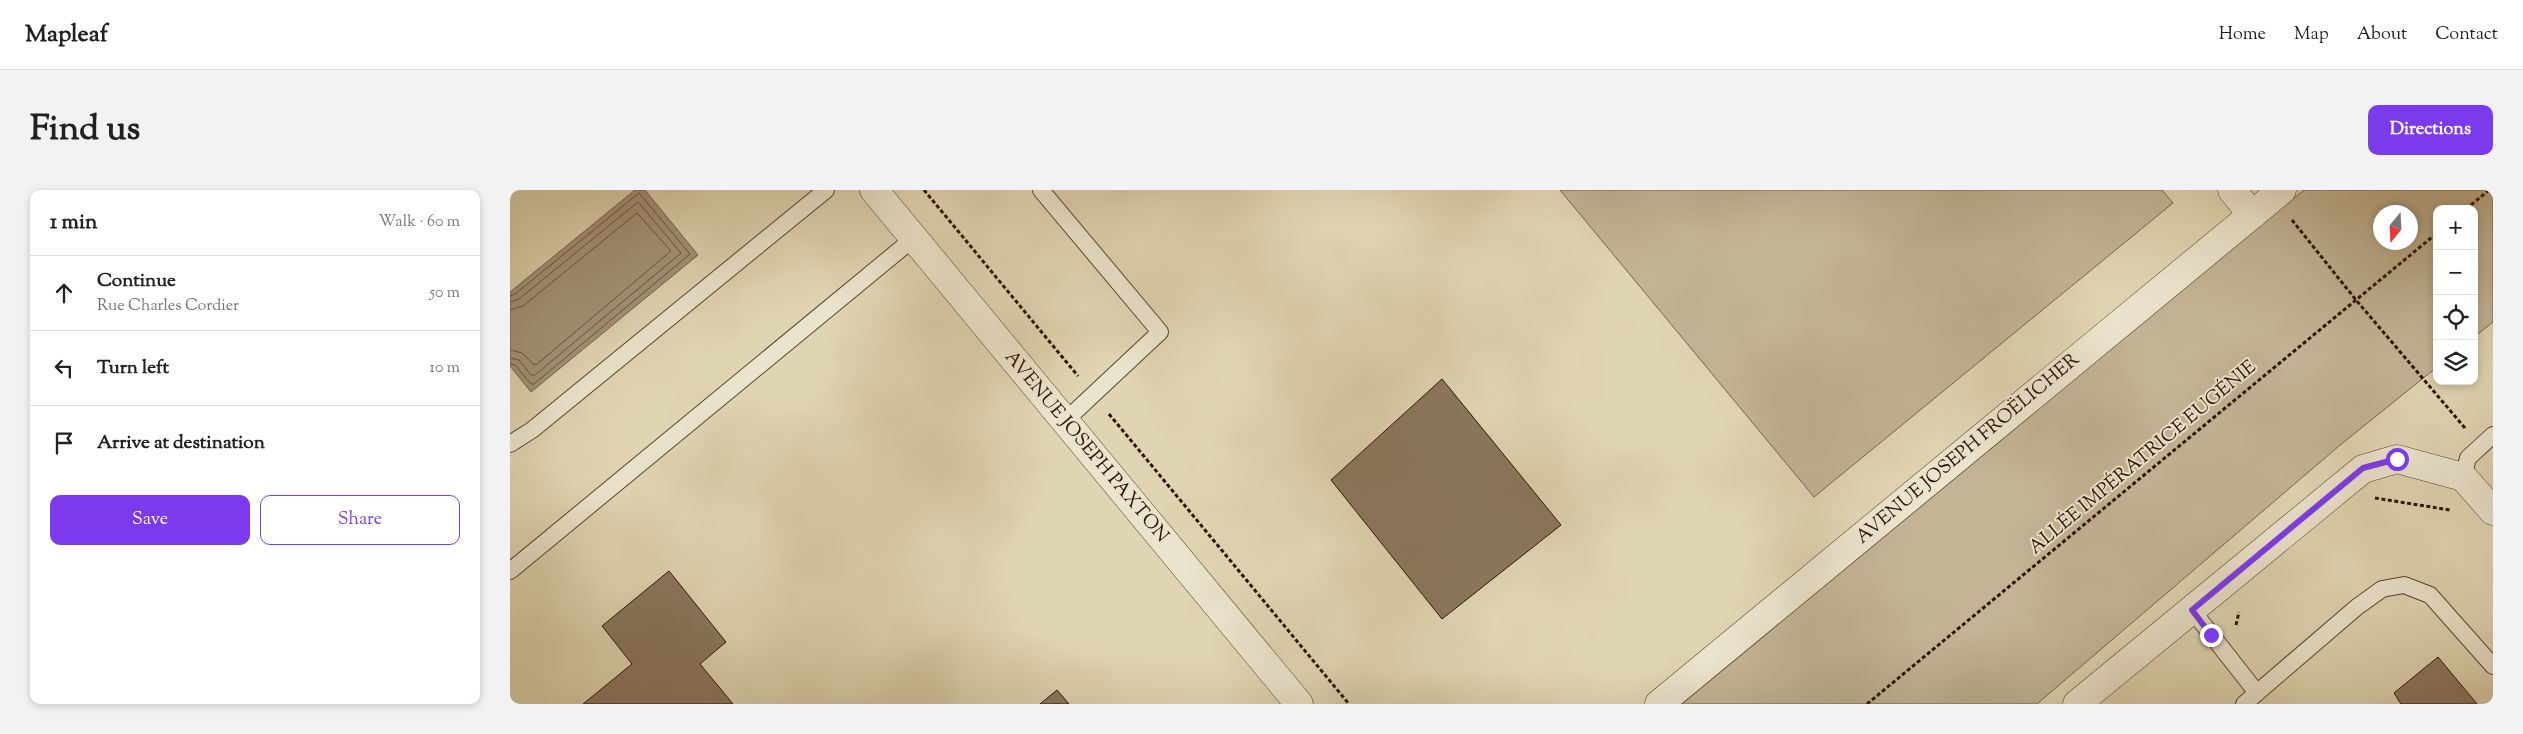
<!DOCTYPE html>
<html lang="en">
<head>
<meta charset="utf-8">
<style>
  body { margin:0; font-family:"Sorts Mill Goudy",serif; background:#f2f2f2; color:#202124 }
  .controls { position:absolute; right:15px; top:15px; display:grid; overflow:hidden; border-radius:10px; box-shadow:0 2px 8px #0003 }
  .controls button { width:45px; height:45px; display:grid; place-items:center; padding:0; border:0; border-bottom:1px solid #e0e0e0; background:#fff; color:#202124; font:25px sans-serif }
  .compass { position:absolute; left:1863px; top:15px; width:45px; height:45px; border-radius:50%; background:#fff; box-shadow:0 2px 8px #0003; rotate:198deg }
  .stop { position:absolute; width:15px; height:15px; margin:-11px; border:4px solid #7c3aed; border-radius:50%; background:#fff }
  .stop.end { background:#7c3aed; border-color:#fff; box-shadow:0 1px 5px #0008 }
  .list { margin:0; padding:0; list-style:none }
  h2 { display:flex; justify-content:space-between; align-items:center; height:65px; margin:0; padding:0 20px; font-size:21px }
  h2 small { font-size:16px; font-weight:400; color:#757577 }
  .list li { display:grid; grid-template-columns:32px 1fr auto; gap:15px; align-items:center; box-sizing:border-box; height:75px; padding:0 20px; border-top:1px solid #e0e0e0 }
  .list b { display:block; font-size:19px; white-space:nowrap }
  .list p { margin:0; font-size:16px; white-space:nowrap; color:#757577 }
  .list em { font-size:16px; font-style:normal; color:#757577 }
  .actions { display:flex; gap:10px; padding:15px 20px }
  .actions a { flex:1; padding:11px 0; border:1px solid #7c3aed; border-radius:10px; text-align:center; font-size:18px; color:#7c3aed }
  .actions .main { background:#7c3aed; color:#fff }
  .icon { flex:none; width:28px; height:28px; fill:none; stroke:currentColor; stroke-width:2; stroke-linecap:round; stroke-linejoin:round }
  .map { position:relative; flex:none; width:1983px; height:514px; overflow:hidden; border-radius:10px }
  header { display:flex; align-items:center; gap:30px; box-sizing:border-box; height:70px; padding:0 25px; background:#fff; border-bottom:1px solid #e0e0e0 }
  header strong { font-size:24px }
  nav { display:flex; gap:28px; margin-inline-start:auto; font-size:18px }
  .intro { display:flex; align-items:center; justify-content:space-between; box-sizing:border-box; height:120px; padding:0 30px }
  h1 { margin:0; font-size:35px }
  .button { padding:12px 22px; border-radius:10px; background:#7c3aed; color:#fff; font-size:18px; font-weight:700 }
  main { display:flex; gap:30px; padding:0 30px }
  aside { flex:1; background:#fff; border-radius:10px; box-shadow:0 2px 8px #0003 }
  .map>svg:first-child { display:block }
  .green { fill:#c2b495; stroke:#78634e; fill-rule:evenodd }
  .water { fill:#a49378; stroke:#755f4a }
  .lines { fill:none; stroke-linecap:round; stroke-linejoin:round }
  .shore { stroke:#6a523f; stroke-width:1 }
  .building { fill:#8b775f; stroke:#2f1206 }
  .lane-casing { stroke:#5b4331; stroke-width:18 }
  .street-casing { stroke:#5b4331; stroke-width:29 }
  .path { stroke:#2f1206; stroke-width:3; stroke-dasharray:4 2.5; stroke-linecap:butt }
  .lane { stroke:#ebe4cd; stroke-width:16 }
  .street { stroke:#ebe4cd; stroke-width:28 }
  .route { stroke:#7c3aed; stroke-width:6 }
  .labels { text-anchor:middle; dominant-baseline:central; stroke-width:4; stroke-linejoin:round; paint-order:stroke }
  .street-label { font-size:19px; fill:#2f1206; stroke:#ebe4cd }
</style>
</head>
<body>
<header>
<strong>Mapleaf</strong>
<nav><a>Home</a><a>Map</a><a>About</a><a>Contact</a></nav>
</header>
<div class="intro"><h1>Find us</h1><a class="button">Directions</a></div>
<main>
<aside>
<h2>1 min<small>Walk · 60 m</small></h2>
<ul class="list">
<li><svg class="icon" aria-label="ahead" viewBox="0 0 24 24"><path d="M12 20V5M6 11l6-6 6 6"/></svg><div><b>Continue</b><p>Rue Charles Cordier</p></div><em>50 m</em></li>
<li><svg class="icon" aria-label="left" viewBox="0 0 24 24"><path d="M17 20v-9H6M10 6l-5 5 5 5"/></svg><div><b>Turn left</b></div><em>10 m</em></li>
<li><svg class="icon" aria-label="arrive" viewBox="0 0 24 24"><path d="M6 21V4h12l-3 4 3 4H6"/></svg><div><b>Arrive at destination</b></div></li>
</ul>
<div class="actions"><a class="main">Save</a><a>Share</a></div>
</aside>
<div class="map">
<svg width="1983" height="514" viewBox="0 0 1983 514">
  <rect width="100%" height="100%" fill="#e0d5b2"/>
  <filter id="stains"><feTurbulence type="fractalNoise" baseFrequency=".004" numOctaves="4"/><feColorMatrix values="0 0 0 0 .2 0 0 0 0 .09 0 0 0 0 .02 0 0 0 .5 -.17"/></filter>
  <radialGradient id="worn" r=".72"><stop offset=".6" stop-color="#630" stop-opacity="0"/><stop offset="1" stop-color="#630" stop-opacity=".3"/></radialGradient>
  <!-- green -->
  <g class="green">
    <polygon points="1050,0 1652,0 1663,13 1304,307"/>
    <path d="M 1794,0 L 1983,0 L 1983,132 L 1964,147 L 1964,19 L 1927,19 L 1927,177 L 1829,256 L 1527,514 L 1172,514 ZM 1870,22 L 1900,22 L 1900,52 L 1870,52 Z"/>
  </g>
  <!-- water -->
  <polygon class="water" points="125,0 135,0 188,65 21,202 0,176 0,102"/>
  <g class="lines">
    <!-- shore -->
    <g class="shore">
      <polyline points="0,106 5,104 129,3 180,64 24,194 21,194 5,175 0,174"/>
      <polyline points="0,112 9,109 128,12 171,63 25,185 21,185 9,170 0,168"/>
      <polyline points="0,120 13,116 127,23 161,61 26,175 23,174 12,163 0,160"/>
    </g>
  </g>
  <!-- building -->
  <g class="building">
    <polygon points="932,189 1051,335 932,429 821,290"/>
    <polygon points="159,381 216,452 190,474 223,514 73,514 122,474 92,436"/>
    <polygon points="1928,467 1967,514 1891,514 1884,503"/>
    <polygon points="547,500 559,514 530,514"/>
  </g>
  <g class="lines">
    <defs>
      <g id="lane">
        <polyline points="531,0 650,142 555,231"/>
        <polyline points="0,254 22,240 316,0"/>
        <polyline points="1953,287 1958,268 1983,245"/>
        <polyline points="0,381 404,48"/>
        <polyline points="1682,420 1747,503"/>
        <polyline points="1734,514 1847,417 1872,399 1894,395 1920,405 1983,476"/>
      </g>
      <g id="street">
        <polyline points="364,0 789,514"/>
        <polyline points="1722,0 1742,25"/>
        <polyline points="1149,514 1772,0"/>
        <polyline points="1567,514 1853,279 1887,269 1953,287 1983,321"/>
      </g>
    </defs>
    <!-- lane casing -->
    <use href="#lane" class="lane-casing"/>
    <!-- street casing -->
    <use href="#street" class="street-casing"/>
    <!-- path -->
    <g class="path">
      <polyline points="414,0 568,186"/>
      <polyline points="1956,19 1979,0"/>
      <polyline points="1782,30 1846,110 1955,238"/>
      <polyline points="599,224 839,514"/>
      <polyline points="1865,308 1940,320"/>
      <polyline points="1726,435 1729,422"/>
      <polyline points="1357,514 1927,43"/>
    </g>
    <!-- lane -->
    <use href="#lane" class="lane"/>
    <!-- street -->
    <use href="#street" class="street"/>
  </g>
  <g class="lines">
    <!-- route -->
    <polyline class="route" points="1701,445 1682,420 1853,278 1887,269"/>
  </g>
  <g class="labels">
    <!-- street labels -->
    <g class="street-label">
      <text transform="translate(576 257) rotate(50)">AVENUE JOSEPH PAXTON</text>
      <text transform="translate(1458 259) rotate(-40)">AVENUE JOSEPH FROËLICHER</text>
      <text transform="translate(1633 268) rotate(-40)">ALLÉE IMPÉRATRICE EUGÉNIE</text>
    </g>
  </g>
  <rect width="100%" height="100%" filter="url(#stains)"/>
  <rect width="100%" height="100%" fill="url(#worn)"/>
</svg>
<div class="controls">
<button>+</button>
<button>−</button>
<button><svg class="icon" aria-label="locate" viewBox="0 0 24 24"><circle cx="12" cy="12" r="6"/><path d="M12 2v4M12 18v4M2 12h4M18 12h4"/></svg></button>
<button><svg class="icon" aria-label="layers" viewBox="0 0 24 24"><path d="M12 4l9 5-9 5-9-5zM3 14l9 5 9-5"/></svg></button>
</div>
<svg class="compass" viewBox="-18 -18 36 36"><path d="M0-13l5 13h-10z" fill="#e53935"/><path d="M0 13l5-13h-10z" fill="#757577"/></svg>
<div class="stop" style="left:1887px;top:269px"></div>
<div class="stop end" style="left:1701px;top:445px"></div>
</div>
</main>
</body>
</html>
